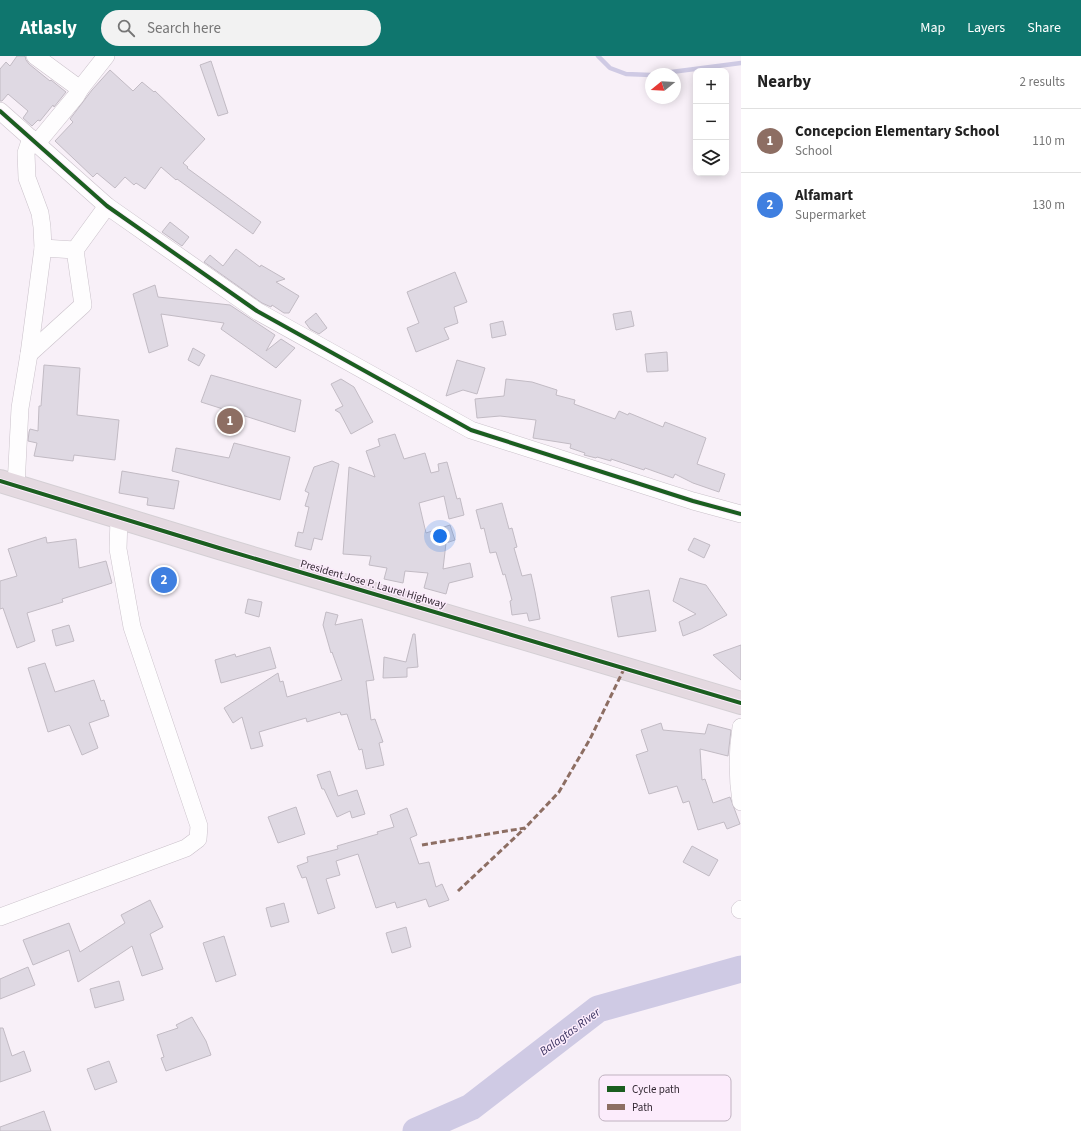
<!DOCTYPE html>
<html lang="en">
<head>
<meta charset="utf-8">
<style>
  body { margin:0; font-family:"Source Sans 3",sans-serif; background:#f2f2f2; color:#222 }
  .controls { position:absolute; right:12px; top:12px; display:grid; overflow:hidden; border-radius:8px; box-shadow:0 2px 10px #0003 }
  .controls button { width:36px; height:36px; display:grid; place-items:center; padding:0; border:0; border-bottom:1px solid #e0e0e0; background:#fff; color:#222; font:20px sans-serif }
  .compass { position:absolute; left:645px; top:12px; width:36px; height:36px; border-radius:50%; background:#fff; box-shadow:0 2px 10px #0003; rotate:252deg }
  .you { position:absolute; left:440px; top:480px; width:14px; height:14px; margin:-10px; border:3px solid #fff; border-radius:50%; background:#1a73e8; box-shadow:0 0 0 6px #1a73e833 }
  .badge { display:grid; place-items:center; width:26px; height:26px; border-radius:50%; background:#0f766e; color:#fff; font-size:13px; font-weight:700 }
  .pin { position:absolute; translate:-50% -50%; border:2px solid #fff; box-shadow:0 1px 4px #0006 }
  .list { margin:0; padding:0; list-style:none }
  h2 { display:flex; justify-content:space-between; align-items:center; height:52px; margin:0; padding:0 16px; font-size:17px }
  h2 small { font-size:13px; font-weight:400; color:#767676 }
  .list li { display:grid; grid-template-columns:26px 1fr auto; gap:12px; align-items:center; box-sizing:border-box; height:64px; padding:0 16px; border-top:1px solid #e0e0e0 }
  .list b { display:block; font-size:15px; white-space:nowrap }
  .list p { margin:0; font-size:13px; white-space:nowrap; color:#767676 }
  .list em { font-size:13px; font-style:normal; color:#767676 }
  .icon { flex:none; width:22px; height:22px; fill:none; stroke:currentColor; stroke-width:2; stroke-linecap:round; stroke-linejoin:round }
  .map { position:relative; flex:none; width:741px; height:1075px; overflow:hidden }
  header { display:flex; align-items:center; gap:24px; box-sizing:border-box; height:56px; padding:0 20px; background:#0f766e; color:#fff }
  header strong { font-size:19px }
  nav { display:flex; gap:22px; margin-inline-start:auto; font-size:14px }
  .search { width:280px; height:36px; background:#f2f2f2; display:flex; align-items:center; gap:10px; box-sizing:border-box; padding:0 14px; border-radius:22px; color:#767676; font-size:15px }
  main { display:flex }
  aside { flex:1; background:#fff }
  .map>svg:first-child { display:block }
  .lines { fill:none; stroke-linecap:round; stroke-linejoin:round }
  .stream { stroke:#cfcae4; stroke-width:4.5 }
  .river { stroke:#cfcae4; stroke-width:27 }
  .building { fill:#dfd9e3; stroke:#c2bbc4 }
  .minor-casing { stroke:#cac1ca; stroke-width:18 }
  .highway-casing { stroke:#d4cfd4; stroke-width:24 }
  .minor { stroke:#fefdfe; stroke-width:17 }
  .highway { stroke:#e4d9e0; stroke-width:22 }
  .quiet { stroke:#8d6e63; stroke-width:3; stroke-dasharray:6 3; stroke-linecap:butt }
  .cycleway-casing { stroke:#fcecfc; stroke-width:6 }
  .cycleway { stroke:#1b5e20; stroke-width:4 }
  .labels { text-anchor:middle; dominant-baseline:central; stroke-width:3; stroke-linejoin:round; paint-order:stroke }
  .street-label { font-size:11px; fill:#332933; stroke:#fcecfc }
  .water-label { font-size:12px; font-style:italic; fill:#3a3360; stroke:#fcecfc }
  .key { fill:#fcecfc; stroke:#c0b2c0; stroke-width:1 }
  .key-label { font-size:11px; fill:#332933 }
</style>
</head>
<body>
<header>
<strong>Atlasly</strong>
<div class="search"><svg class="icon" aria-label="search" viewBox="0 0 24 24"><circle cx="10" cy="10" r="6"/><path d="M15 15l6 6"/></svg>Search here</div>
<nav><a>Map</a><a>Layers</a><a>Share</a></nav>
</header>
<main>
<div class="map">
<svg width="741" height="1075" viewBox="0 0 741 1075">
  <rect width="100%" height="100%" fill="#f8f0f8"/>
  <g class="lines">
    <!-- stream -->
    <g class="stream">
      <polyline points="598,0 610,12 626,18 651,19"/>
      <polyline points="656,18 741,7"/>
    </g>
    <!-- river -->
    <polyline class="river" points="416,1075 471,1051 598,953 741,913"/>
  </g>
  <!-- building -->
  <g class="building">
    <polygon points="17,0 25,0 26,4 29,8 50,25 51,24 66,36 54,51 53,49 40,65 38,64 32,70 23,62 28,55 8,38 2,45 0,45 0,13 6,6 10,10"/>
    <polygon points="211,5 228,57 218,60 200,9"/>
    <polygon points="110,14 133,35 142,26 154,36 155,35 205,83 183,107 188,111 187,112 261,166 253,178 177,123 176,124 161,111 145,133 136,127 134,129 125,121 115,132 97,117 93,121 55,85 73,66 70,63 92,34"/>
    <polygon points="170,166 189,181 182,190 162,176"/>
    <polygon points="236,193 260,211 261,209 285,223 276,226 299,240 289,257 284,257 272,249 271,251 262,247 204,206 210,199 223,210"/>
    <polygon points="455,216 467,246 454,251 458,267 444,272 449,283 416,296 407,272 419,267 407,236"/>
    <polygon points="155,229 158,241 230,249 275,279 266,295 281,283 295,292 276,312 221,273 224,267 161,258 168,290 149,297 133,238"/>
    <polygon points="631,255 634,270 616,274 613,258"/>
    <polygon points="316,257 327,272 319,278 310,273 305,266"/>
    <polygon points="503,265 506,279 492,282 490,268"/>
    <polygon points="193,292 205,299 199,310 188,304"/>
    <polygon points="667,296 668,315 647,316 645,298"/>
    <polygon points="457,304 485,312 477,338 463,334 446,340"/>
    <polygon points="44,309 80,312 77,359 119,364 115,404 74,399 73,405 34,400 37,387 28,385 29,376 30,373 38,375 39,350 41,350"/>
    <polygon points="211,319 301,344 295,376 201,346"/>
    <polygon points="341,323 354,331 373,366 351,378 340,357 335,354 343,350 331,328"/>
    <polygon points="506,323 532,326 557,334 556,339 575,344 574,348 615,363 619,355 628,359 629,357 663,371 665,366 706,382 697,408 725,418 719,436 693,427 675,418 673,422 645,412 644,414 611,403 611,405 597,401 596,402 584,399 585,397 570,392 571,388 533,382 536,364 500,360 477,362 475,343 504,340"/>
    <polygon points="395,378 404,403 425,397 431,417 439,415 438,408 447,406 457,443 460,442 464,459 449,463 444,440 419,447 426,477 450,469 455,484 446,487 443,513 470,507 473,521 449,527 446,538 424,532 428,517 405,515 403,527 384,523 387,512 369,509 371,500 343,498 349,411 375,421 366,395 380,390 378,383"/>
    <polygon points="234,387 290,401 280,444 172,415 176,392 229,402"/>
    <polygon points="332,405 339,408 322,484 314,482 311,494 295,490 298,476 303,477 309,451 305,450 309,437 305,435 314,411"/>
    <polygon points="122,415 179,425 174,453 147,449 148,442 119,437"/>
    <polygon points="502,447 509,473 512,472 517,491 514,492 522,520 531,518 535,536 540,563 529,565 527,557 512,559 510,545 512,544 505,518 503,519 496,496 490,497 484,472 481,473 476,454"/>
    <polygon points="46,481 47,487 76,483 79,512 106,505 112,527 62,543 63,546 27,557 35,585 17,592 3,552 0,553 0,525 17,520 8,493"/>
    <polygon points="694,482 710,489 704,502 688,494"/>
    <polygon points="680,522 706,529 727,559 701,573 683,580 679,566 696,558 673,545"/>
    <polygon points="649,534 656,575 618,581 611,541"/>
    <polygon points="248,543 262,546 259,561 245,557"/>
    <polygon points="326,556 338,559 335,569 362,563 374,624 366,625 371,664 375,663 383,686 379,687 384,709 366,713 362,693 359,694 347,658 341,659 340,656 307,666 306,662 259,676 263,690 251,693 242,661 233,667 224,652 278,617 280,626 283,625 287,641 342,624 332,596 331,597 323,569"/>
    <polygon points="69,569 74,585 56,590 52,574"/>
    <polygon points="413,578 415,578 418,611 407,612 407,621 383,622 384,601 406,606"/>
    <polygon points="741,589 741,624 713,599"/>
    <polygon points="270,591 276,612 221,627 215,604 235,598 236,601"/>
    <polygon points="45,607 55,636 94,624 101,645 104,644 109,660 89,667 98,692 82,699 70,670 69,669 48,676 28,612"/>
    <polygon points="661,667 663,674 705,678 708,668 731,674 728,700 700,693 702,724 705,723 713,747 730,741 740,768 727,773 724,766 698,774 689,745 683,747 677,730 649,738 636,699 648,695 641,674"/>
    <polygon points="330,715 338,740 357,734 365,758 352,762 350,755 337,761 324,733 322,733 317,719"/>
    <polygon points="296,751 305,778 278,787 268,761"/>
    <polygon points="407,752 417,779 410,782 419,808 429,806 436,831 442,828 449,844 429,851 426,843 397,852 395,846 376,852 358,798 336,805 340,819 326,823 335,852 318,858 306,821 302,822 297,810 308,806 307,801 338,793 337,790 378,778 377,776 394,771 390,759"/>
    <polygon points="692,790 718,804 709,820 683,806"/>
    <polygon points="150,844 163,871 150,878 163,913 142,920 132,890 78,926 69,894 33,909 23,884 69,867 80,896 125,867 121,859"/>
    <polygon points="284,847 289,866 271,871 266,852"/>
    <polygon points="406,871 411,891 392,897 386,877"/>
    <polygon points="224,880 236,919 216,926 203,887"/>
    <polygon points="28,911 35,929 0,943 0,923"/>
    <polygon points="119,925 124,944 95,952 90,933"/>
    <polygon points="192,961 206,985 211,999 166,1015 161,1002 164,1001 157,979 178,972 176,969"/>
    <polygon points="0,972 3,972 12,1000 24,995 31,1015 0,1026"/>
    <polygon points="109,1005 117,1026 95,1034 87,1013"/>
    <polygon points="44,1055 51,1075 0,1075 0,1071"/>
  </g>
  <g class="lines">
    <defs>
      <g id="minor">
        <polyline points="35,0 80,33"/>
        <polyline points="0,55 107,150 257,255 471,374 693,445 741,458"/>
        <polyline points="37,87 76,40 80,33 106,0"/>
        <polyline points="43,192 75,194"/>
        <polyline points="29,298 83,249 75,194 107,150"/>
        <polyline points="16,430 20,352 29,298 43,192 42,171 40,157 27,122 26,97 31,82"/>
        <path d="M 741,671 C 737,697 737,720 741,746"/>
        <polyline points="740,854 741,853"/>
        <polyline points="0,861 186,792 198,783 199,770 132,571 118,493 119,462"/>
      </g>
      <polyline id="highway" points="0,425 219,492 741,647"/>
    </defs>
    <!-- minor casing -->
    <use href="#minor" class="minor-casing"/>
    <!-- highway casing -->
    <use href="#highway" class="highway-casing"/>
    <!-- minor -->
    <use href="#minor" class="minor"/>
    <!-- highway -->
    <use href="#highway" class="highway"/>
    <!-- quiet -->
    <g class="quiet">
      <polyline points="422,789 525,772 559,736 590,683 624,613"/>
      <polyline points="458,835 525,772"/>
    </g>
    <defs>
      <g id="cycleway">
        <polyline points="0,55 107,150 257,255 471,374 693,445 741,458"/>
        <polyline points="0,425 219,492 741,647"/>
      </g>
    </defs>
    <!-- cycleway casing -->
    <use href="#cycleway" class="cycleway-casing"/>
    <!-- cycleway -->
    <use href="#cycleway" class="cycleway"/>
  </g>
  <g class="labels">
    <!-- street labels -->
    <g class="street-label">
      <text transform="translate(373 528) rotate(16)">President Jose P. Laurel Highway</text>
    </g>
    <!-- water labels -->
    <g class="water-label">
      <text transform="translate(570 976) rotate(-36)">Balagtas River</text>
    </g>
  </g>
  <!-- legend -->
  <rect x="599" y="1019" width="132" height="46" rx="6" class="key"/>
  <rect x="607" y="1030" width="18" height="6" fill="#1b5e20"/>
  <rect x="607" y="1048" width="18" height="6" fill="#8d6e63"/>
  <g class="key-label">
    <text x="632" y="1037">Cycle path</text>
    <text x="632" y="1055">Path</text>
  </g>
</svg>
<div class="controls">
<button>+</button>
<button>−</button>
<button><svg class="icon" aria-label="layers" viewBox="0 0 24 24"><path d="M12 4l9 5-9 5-9-5zM3 14l9 5 9-5"/></svg></button>
</div>
<svg class="compass" viewBox="-18 -18 36 36"><path d="M0-13l5 13h-10z" fill="#e53935"/><path d="M0 13l5-13h-10z" fill="#767676"/></svg>
<div class="you"></div>
<div class="pin badge" style="left:230px;top:365px;background:#8d6e63">1</div>
<div class="pin badge" style="left:164px;top:524px;background:#3f7fe0">2</div>
</div>
<aside>
<h2>Nearby<small>2 results</small></h2>
<ul class="list">
<li><span class="badge" style="background:#8d6e63">1</span><div><b>Concepcion Elementary School</b><p>School</p></div><em>110 m</em></li>
<li><span class="badge" style="background:#3f7fe0">2</span><div><b>Alfamart</b><p>Supermarket</p></div><em>130 m</em></li>
</ul>
</aside>
</main>
</body>
</html>
